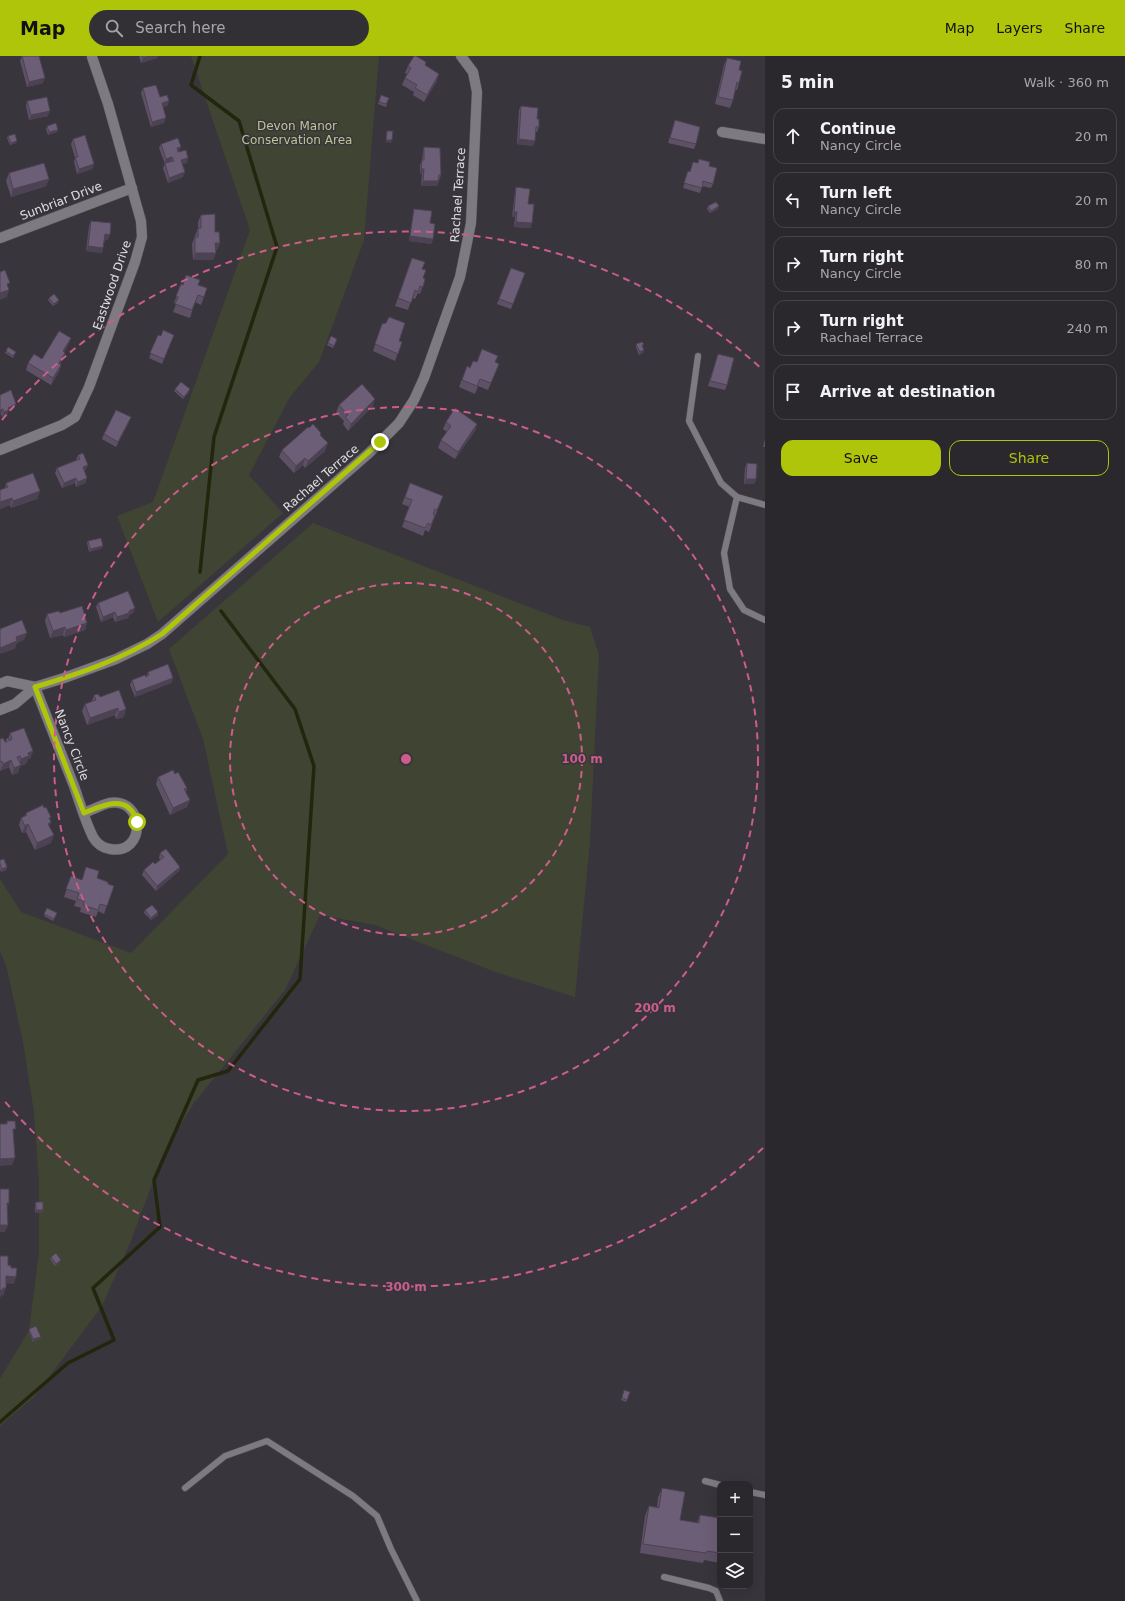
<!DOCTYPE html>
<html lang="en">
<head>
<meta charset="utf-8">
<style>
  body { margin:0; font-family:"DejaVu Sans",sans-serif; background:#333035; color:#f1f3f6 }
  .controls { position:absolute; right:12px; bottom:12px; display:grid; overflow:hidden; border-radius:8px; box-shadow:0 4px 16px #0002 }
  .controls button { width:36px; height:36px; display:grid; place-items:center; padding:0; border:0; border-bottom:1px solid #474449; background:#2b282d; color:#f1f3f6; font:20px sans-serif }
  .stop { position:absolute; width:12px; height:12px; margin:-9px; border:3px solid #aec509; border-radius:50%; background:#fff }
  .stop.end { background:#aec509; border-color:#fff; box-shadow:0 1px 4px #0008 }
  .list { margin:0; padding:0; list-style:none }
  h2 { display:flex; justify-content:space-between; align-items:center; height:52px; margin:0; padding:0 16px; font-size:17px }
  h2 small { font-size:13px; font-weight:400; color:#a6a6aa }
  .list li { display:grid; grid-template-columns:26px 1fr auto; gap:12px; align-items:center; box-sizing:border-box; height:56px; margin:0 8px 8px; padding:0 8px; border:1px solid #474449; border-radius:12px }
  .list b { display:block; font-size:15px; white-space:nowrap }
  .list p { margin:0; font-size:13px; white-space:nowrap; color:#a6a6aa }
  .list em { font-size:13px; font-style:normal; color:#a6a6aa }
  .actions { display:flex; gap:8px; padding:12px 16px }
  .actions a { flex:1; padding:9px 0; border:1px solid #aec509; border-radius:12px; text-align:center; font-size:14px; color:#aec509 }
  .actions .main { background:#aec509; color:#111 }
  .icon { flex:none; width:22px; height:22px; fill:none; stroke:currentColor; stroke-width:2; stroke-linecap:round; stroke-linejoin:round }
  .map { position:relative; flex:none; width:765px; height:1545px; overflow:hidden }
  header { display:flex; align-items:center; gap:24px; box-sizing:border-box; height:56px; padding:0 20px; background:#aec509; color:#111 }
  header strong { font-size:19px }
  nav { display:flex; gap:22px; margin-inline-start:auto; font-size:14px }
  .search { width:280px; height:36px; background:#333035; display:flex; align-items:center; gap:10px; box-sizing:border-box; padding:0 14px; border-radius:22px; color:#a6a6aa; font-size:15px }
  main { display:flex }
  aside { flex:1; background:#2b282d }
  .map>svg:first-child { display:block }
  .green { fill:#404432 }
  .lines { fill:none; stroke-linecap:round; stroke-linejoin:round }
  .stream { stroke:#22260d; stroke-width:3.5 }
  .lane-casing { stroke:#565358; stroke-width:7 }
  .street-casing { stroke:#565358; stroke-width:11 }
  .lane { stroke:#7e7a82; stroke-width:6 }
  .street { stroke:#7e7a82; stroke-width:10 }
  .wall { fill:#5e5166 }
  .shaded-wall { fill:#4c4253 }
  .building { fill:#6d5e77; stroke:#4c4253 }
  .route { stroke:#aec509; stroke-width:5 }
  .ring { fill:none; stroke:#cc5d8a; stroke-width:2; stroke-dasharray:7 5 }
  .labels { text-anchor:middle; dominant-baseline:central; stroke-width:3; stroke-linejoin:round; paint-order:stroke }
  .park-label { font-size:12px; fill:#bbc692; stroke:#39353c }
  .street-label { font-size:12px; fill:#e0dee2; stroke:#39353c }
  .centre { fill:#cc5d8a; stroke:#39353c; stroke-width:2 }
  .ring-label { font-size:12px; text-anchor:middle; font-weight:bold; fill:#cc5d8a; stroke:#39353c; stroke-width:3; stroke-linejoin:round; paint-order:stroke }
</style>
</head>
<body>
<header>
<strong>Map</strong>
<div class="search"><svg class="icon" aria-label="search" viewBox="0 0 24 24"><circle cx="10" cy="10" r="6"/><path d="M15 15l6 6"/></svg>Search here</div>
<nav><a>Map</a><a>Layers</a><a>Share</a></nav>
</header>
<main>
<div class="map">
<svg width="765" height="1545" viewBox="0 0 765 1545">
  <rect width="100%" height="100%" fill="#39353c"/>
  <!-- green -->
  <g class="green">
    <polygon points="191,0 379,0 364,184 319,306 290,341 249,419 283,457 158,566 117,460 153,446 250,174"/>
    <polygon points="313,467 563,564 590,571 599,599 590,786 575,941 498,917 375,869 320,859 285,934 194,1047 163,1098 131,1185 102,1250 35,1340 0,1370 0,1323 29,1274 39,1196 39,1127 34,1057 23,986 6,909 0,895 0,823 21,856 131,897 228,798 203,683 169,593"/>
  </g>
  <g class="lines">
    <!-- stream -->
    <g class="stream">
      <polyline points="200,0 191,29 239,65 277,191 214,381 200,516"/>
      <polyline points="0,1366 68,1307 114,1284 93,1232 160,1171 154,1124 198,1024 228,1015 300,923 314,710 295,653 221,555"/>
    </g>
    <defs>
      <g id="lane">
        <polyline points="698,300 689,365 721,427 737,441 765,449"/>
        <polyline points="737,441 724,497 730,533 744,554 765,564"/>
        <polyline points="705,1425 720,1429"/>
        <polyline points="185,1432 225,1400 267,1385 353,1440 377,1460 391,1493 417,1545"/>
        <polyline points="750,1436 765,1439"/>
        <polyline points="664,1521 709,1532 716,1535 720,1545"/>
      </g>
      <g id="street">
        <polyline points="722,76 765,83"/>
        <polyline points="0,182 132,132"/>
        <polyline points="0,394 62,369 75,361 89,331 135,206 142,181 141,165 108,48 92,1"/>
        <polyline points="0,628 7,625 35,631"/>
        <path d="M 35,631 C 48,664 61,697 74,730 C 80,747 85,765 93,781 C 97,788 103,792 110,793 C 146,800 146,741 109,747 C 101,749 92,754 84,757"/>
        <polyline points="0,654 15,648 35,631 64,622 116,603 147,588 162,578 369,397 399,367 414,344 424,322 460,221 471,167 477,36 473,16 461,0"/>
      </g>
    </defs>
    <!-- lane casing -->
    <use href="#lane" class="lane-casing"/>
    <!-- street casing -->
    <use href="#street" class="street-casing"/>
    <!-- lane -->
    <use href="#lane" class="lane"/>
    <!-- street -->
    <use href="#street" class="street"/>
  </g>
  <!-- wall -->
  <g class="wall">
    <polygon points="22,0 43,27 27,31 20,5"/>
    <polygon points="139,0 158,0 157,2 141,7"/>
    <polygon points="727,2 739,14 739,27 737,34 735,34 733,44 730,52 715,48 724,9"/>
    <polygon points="426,6 425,9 437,25 424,46 413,39 414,36 402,29 405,22 407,18 405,17 408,10"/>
    <polygon points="143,32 169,45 167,50 163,51 164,67 151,71 141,37"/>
    <polygon points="381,39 389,42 386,51 378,48"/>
    <polygon points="27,45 48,60 29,64 26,50"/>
    <polygon points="521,50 537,63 539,71 537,76 536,76 533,90 517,88 519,54"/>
    <polygon points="675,64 696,88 694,93 668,87"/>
    <polygon points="47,70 57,76 48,79 46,73"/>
    <polygon points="8,80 16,87 10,89 7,82"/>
    <polygon points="73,83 94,108 92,113 77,118 74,106 75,102 71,88"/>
    <polygon points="161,88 179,96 178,96 187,107 182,108 183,121 168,127 163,112 165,108 159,92"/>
    <polygon points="424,91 441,119 437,130 421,130 422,118 420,118 420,109 422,104 423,96"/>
    <polygon points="693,106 709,110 713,128 711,132 702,130 700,137 683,132 688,115 690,116"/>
    <polygon points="9,117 49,123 46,130 11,141 6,125"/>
    <polygon points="516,131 528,148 531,172 514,171 515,161 512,161 515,136"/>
    <polygon points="708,150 718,153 710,157 707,153"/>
    <polygon points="414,153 430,167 433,183 431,188 409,185 413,158"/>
    <polygon points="201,159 220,187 217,194 216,194 216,197 213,204 193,204 192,188 198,172 198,166"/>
    <polygon points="91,165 108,184 105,183 102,197 86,195 89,170"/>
    <polygon points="412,202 422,213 423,222 425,223 420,238 418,237 415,243 412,242 408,254 395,250"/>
    <polygon points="511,212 525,217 511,253 497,248"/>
    <polygon points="181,228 183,229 198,229 207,232 201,249 195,246 190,262 173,256 176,248 174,247"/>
    <polygon points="49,242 58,247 53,250 48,244"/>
    <polygon points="382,268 399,285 402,286 395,305 373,295"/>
    <polygon points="158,279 172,284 162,308 149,302"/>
    <polygon points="331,280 337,283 333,292 327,289"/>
    <polygon points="71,282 68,289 64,296 65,297 62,304 60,308 61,309 59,316 51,329 26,314 28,307 42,303"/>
    <polygon points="636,288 644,288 642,291 644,294 643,297 639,299 636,291"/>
    <polygon points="6,295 15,298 13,302 5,297"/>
    <polygon points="718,298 727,329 725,334 708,330"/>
    <polygon points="477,306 496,306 499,308 488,334 478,330 475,338 459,331 467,310 470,312"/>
    <polygon points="175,333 189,336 183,343 174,335"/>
    <polygon points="0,339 16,348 14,353 8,355 7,359 2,361 1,358 0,359"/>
    <polygon points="339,349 373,350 348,375 343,368 344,365 336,357"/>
    <polygon points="129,366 116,391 102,383 104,378"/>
    <polygon points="446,366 477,368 475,375 455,403 438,392 441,384 447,376 443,373"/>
    <polygon points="309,372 321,379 325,395 305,412 303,409 294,417 279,401 282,394"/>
    <polygon points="765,383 765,391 763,391"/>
    <polygon points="78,399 86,414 84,415 87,422 85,427 76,431 75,427 62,432 55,417 57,412 76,404"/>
    <polygon points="747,407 756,423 754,428 744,428 745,412"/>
    <polygon points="6,427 40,435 37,443 11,452 10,449 0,453 0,434 5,432"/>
    <polygon points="410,427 443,440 429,476 425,474 423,480 402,471 410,451 402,448"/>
    <polygon points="88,485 102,492 89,496 87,487"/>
    <polygon points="98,547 133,557 129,559 128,562 115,566 113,561 101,566 96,551"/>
    <polygon points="60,557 87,567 85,574 64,581 63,579 50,582 45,565 47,558"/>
    <polygon points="148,616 173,622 171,627 135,641 130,629 132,624 146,621"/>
    <polygon points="119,634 124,661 116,663 115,659 87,669 82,655 85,648 92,645 94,639 100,641"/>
    <polygon points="10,677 33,695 30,703 28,703 26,708 20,710 18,717 12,719 9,711 0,715 0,683 5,686 6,683 8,683"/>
    <polygon points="175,718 187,732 186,736 190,744 187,751 170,759 156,728 158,721"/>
    <polygon points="26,757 50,765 51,766 49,770 51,787 35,794 26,776 22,777 19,769 21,762 25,760"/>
    <polygon points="160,797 180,811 179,815 156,835 142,819 144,814 155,808 160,804 159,802"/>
    <polygon points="0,804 7,811 6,814 1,816 0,813"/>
    <polygon points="71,820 82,824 97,822 108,828 114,830 104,858 98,855 96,861 80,856 81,852 74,850 76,845 64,841"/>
    <polygon points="47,852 56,859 53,865 44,860"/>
    <polygon points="145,854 158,859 151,864 144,857"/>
    <polygon points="36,1146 42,1157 35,1157 35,1148"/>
    <polygon points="51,1201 60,1207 55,1210 50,1203"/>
    <polygon points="29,1273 41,1281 40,1283 33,1286 29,1275"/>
    <polygon points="624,1334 630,1336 626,1346 621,1344"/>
    <polygon points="662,1432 680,1464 697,1467 700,1459 720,1462 720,1507 704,1504 703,1507 640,1497 645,1460 649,1450 657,1451 658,1442"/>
  </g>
  <!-- shaded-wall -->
  <g class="shaded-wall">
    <polygon points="149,0 158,0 157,2 141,7 143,2"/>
    <polygon points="439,18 437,25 424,46 427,39"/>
    <polygon points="45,22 43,27 27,31 29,26"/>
    <polygon points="169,45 167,50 160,52 162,47"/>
    <polygon points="50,55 48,60 29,64 31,59"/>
    <polygon points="166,62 164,67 151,71 152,66"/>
    <polygon points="58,74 57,76 48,79 49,76"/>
    <polygon points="519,83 535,85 533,90 517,88"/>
    <polygon points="386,84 392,84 391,87 385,86"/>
    <polygon points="17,85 16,87 10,89 11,87"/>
    <polygon points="181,91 179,96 175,97 177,92"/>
    <polygon points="172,101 171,106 164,108 166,103"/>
    <polygon points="188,102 187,107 179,109 181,104"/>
    <polygon points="94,108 92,113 77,118 79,113"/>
    <polygon points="421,113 424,113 422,118 420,118"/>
    <polygon points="185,116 183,121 168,127 169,122"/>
    <polygon points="49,123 46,130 11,141 13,133"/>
    <polygon points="423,125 438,125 437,130 421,130"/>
    <polygon points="719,150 718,153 710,157 711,155"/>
    <polygon points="514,156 517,156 515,161 512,161"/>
    <polygon points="516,166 532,167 531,172 514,171"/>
    <polygon points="105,178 110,179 108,184 104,183"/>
    <polygon points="410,180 433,183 431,188 409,185"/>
    <polygon points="215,187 220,187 217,194 213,194"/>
    <polygon points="88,190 103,192 102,197 86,195"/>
    <polygon points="195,197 216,197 213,204 193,204"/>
    <polygon points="9,234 7,241 0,244 0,237"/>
    <polygon points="59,244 58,247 53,250 54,248"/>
    <polygon points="71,282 68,289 60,303 63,295"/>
    <polygon points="644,294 643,297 639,299 640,296"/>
    <polygon points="65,297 62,304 56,314 59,307"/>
    <polygon points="61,309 59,316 51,329 53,322"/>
    <polygon points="190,333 189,336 183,343 184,341"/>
    <polygon points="375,343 373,350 348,375 351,368"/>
    <polygon points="16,348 14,353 8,355 7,359 2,361 4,356 8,352"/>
    <polygon points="3,353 1,358 0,359 0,354"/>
    <polygon points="131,361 129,366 116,391 118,386"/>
    <polygon points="477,368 475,375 455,403 458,396"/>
    <polygon points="328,387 325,395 305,412 308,405"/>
    <polygon points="305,402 303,409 294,417 296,410"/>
    <polygon points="88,409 86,414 81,416 83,411"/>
    <polygon points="76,422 75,427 62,432 64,427"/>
    <polygon points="87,422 85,427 76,431 78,426"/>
    <polygon points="746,423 756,423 754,428 744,428"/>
    <polygon points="40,435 37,443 11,452 13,445"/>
    <polygon points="12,442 10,449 0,453 0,446"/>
    <polygon points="103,490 102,492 89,496 90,493"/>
    <polygon points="135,552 133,557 129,559 128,562 115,566 117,561"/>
    <polygon points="115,556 113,561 101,566 103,561"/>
    <polygon points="87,567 85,574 64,581 66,574"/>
    <polygon points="65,571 63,579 50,582 53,575"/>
    <polygon points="27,577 24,584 17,587 15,593 0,598 0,592 16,581"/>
    <polygon points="173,622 171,627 135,641 136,636"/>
    <polygon points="118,652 115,659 87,669 90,662"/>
    <polygon points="126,653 124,661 116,663 119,656"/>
    <polygon points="33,695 30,703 28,703 26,708 20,710 18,717 12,719 14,712 19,710 21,703 28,697"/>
    <polygon points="11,704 9,711 0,715 3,708"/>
    <polygon points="190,744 187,751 170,759 173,752"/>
    <polygon points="51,761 49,767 51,766 48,774 49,762"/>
    <polygon points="28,768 26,776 22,777 25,770"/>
    <polygon points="54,779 51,787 35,794 37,787"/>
    <polygon points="7,811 6,814 1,816 2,813"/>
    <polygon points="180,811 179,815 156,835 157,830"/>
    <polygon points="158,856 158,859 151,864 151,862"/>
    <polygon points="15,1102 12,1109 0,1110 0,1103"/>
    <polygon points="7,1147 9,1147 7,1154"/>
    <polygon points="36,1154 43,1154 42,1157 35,1157"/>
    <polygon points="0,1169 8,1169 5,1176 0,1176"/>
    <polygon points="61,1204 60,1207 55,1210 56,1208"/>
    <polygon points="6,1220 16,1221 14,1228 4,1227"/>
    <polygon points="3,1232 6,1232 3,1240 1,1239 1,1241 0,1241 0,1234"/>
    <polygon points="41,1281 40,1283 33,1286 33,1283"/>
  </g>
  <!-- building -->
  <g class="building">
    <polygon points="22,0 39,0 45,22 29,26"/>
    <polygon points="142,0 149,0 143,2"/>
    <polygon points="414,0 416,0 426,6 425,9 439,18 427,39 415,32 417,29 405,22 411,12 408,10"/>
    <polygon points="727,2 741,5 739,14 742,15 739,27 737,26 733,44 718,41"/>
    <polygon points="156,29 160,41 167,39 169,45 162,47 166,62 152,66 143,32"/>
    <polygon points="381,39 389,42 386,48 379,46"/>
    <polygon points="47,41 50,55 31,59 27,45"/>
    <polygon points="521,50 538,52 537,63 539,63 539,71 536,71 535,85 519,83"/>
    <polygon points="675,64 700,71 696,88 670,82"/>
    <polygon points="56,67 58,74 49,76 47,70"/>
    <polygon points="387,75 393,75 392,84 386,84"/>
    <polygon points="15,78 17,85 11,87 8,80"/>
    <polygon points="85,79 94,108 79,113 75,101 78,101 73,83"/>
    <polygon points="178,82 181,91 177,92 178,96 186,94 188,102 181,104 185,116 169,122 165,107 174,105 172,101 166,103 161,88"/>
    <polygon points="424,91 440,92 441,119 439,119 438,125 423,125 424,113 421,113 422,104 424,104"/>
    <polygon points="699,103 710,106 709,110 717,112 713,128 703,125 702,132 684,127 688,115 690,116 693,106 698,107"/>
    <polygon points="44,107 49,123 13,133 9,117"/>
    <polygon points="516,131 530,133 528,148 534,148 532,167 516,166 517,156 514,156"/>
    <polygon points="716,146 719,150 711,155 708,150"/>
    <polygon points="414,153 432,155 430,167 435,168 433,183 410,180"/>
    <polygon points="215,158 215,176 219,176 220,187 215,187 216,197 195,197 195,181 198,181 198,172 201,172 201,159"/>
    <polygon points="91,165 111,167 110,179 105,178 103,192 88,190"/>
    <polygon points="412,202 425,206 422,213 426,214 423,222 425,223 423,231 420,230 418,236 415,234 411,247 398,242"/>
    <polygon points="511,212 525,217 513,248 499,243"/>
    <polygon points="5,214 10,227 7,228 9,234 0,237 0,216"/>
    <polygon points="186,219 200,224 198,229 207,232 204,241 198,239 192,254 175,248 178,241 176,240 181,228 183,229"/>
    <polygon points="54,238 59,244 54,248 49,242"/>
    <polygon points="389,261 405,267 399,285 402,286 398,298 375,288 382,268 386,267"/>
    <polygon points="163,274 174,279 164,303 150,297 158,279 161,280"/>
    <polygon points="59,275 71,282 63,295 65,297 59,307 61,309 53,322 28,307 34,298 42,303"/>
    <polygon points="331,280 337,283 334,290 328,287"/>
    <polygon points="642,286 644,288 642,289 644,294 640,296 636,288"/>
    <polygon points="8,291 16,296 13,300 6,295"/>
    <polygon points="482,293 498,300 495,306 499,308 491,327 480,323 477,330 462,324 467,310 470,312 473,305 477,306"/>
    <polygon points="718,298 734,302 727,329 710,325"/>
    <polygon points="181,326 190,333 184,341 175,333"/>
    <polygon points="362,328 375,343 351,368 345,361 348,359 339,349"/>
    <polygon points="11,334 16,348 8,352 9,354 4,356 3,353 0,354 0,339"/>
    <polygon points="455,352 477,368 458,396 441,384 451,370 446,366"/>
    <polygon points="116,354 131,361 118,386 104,378"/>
    <polygon points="313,368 321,377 320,379 328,387 308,405 305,402 296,410 282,394 308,371 309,372"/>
    <polygon points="83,397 88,409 83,411 87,422 78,426 76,422 64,427 57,412 80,403 78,399"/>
    <polygon points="747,407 757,408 756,423 746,423"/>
    <polygon points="33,417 40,435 13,445 12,442 0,446 0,434 8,431 6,427"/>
    <polygon points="410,427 443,440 437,454 435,453 433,458 435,459 431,469 428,467 425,472 404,464 412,444 405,441"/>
    <polygon points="101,482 103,490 90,493 88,485"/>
    <polygon points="128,535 135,552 129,555 129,557 117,561 115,556 103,561 98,547"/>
    <polygon points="82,550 87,567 66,574 65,571 53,575 47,558 59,555 60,557"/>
    <polygon points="22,564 27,577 16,581 17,585 0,592 0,573"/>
    <polygon points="168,608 173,622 136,636 132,624 145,619 146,621 149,619 148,616"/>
    <polygon points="119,634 126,653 119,656 118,652 90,662 85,648 96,644 94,639 98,638 100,641"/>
    <polygon points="24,672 33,695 28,697 29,700 21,703 20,700 17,701 21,709 14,712 11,704 3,708 2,705 0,706 0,683 3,682 5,686 7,686 6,683 9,682 9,685 12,683 10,677"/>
    <polygon points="173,714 175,718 178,716 187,732 184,733 190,744 173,752 158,721"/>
    <polygon points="43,749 44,752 46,751 51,761 49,762 51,766 48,768 54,779 37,787 28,768 25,770 21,762 27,759 26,757"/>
    <polygon points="166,793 180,811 157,830 144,814 153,806 155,808 164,801 160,797"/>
    <polygon points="4,803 7,811 2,813 0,808 0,804"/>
    <polygon points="86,811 99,815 97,822 108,826 108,828 114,830 107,850 100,848 98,854 83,849 84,845 77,843 79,837 66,833 71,820 82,824"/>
    <polygon points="152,849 158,856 151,862 145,854"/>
    <polygon points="47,852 57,857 54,863 44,858"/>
    <polygon points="7,1065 15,1065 16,1073 13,1073 15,1102 0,1103 0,1068 7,1068"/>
    <polygon points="0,1133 9,1133 9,1147 7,1147 8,1169 0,1169"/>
    <rect x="36" y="1146" width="7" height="8"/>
    <polygon points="56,1197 61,1204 56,1208 51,1201"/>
    <polygon points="0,1200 8,1200 8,1209 11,1210 11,1212 17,1212 16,1221 6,1220 6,1232 3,1232 3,1234 0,1234"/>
    <polygon points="36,1270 41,1281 33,1283 29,1273"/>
    <polygon points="624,1334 630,1336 627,1344 622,1342"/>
    <polygon points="662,1432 685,1436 680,1464 699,1467 700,1459 720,1462 720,1497 707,1495 706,1497 643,1488 649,1450 659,1452"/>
  </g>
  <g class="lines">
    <!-- route -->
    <path class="route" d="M 137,766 C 129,737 103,749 84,757 L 35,631 C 79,618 123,603 162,578 L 380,386"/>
  </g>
  <!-- distance rings -->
  <g class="ring">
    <circle cx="406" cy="703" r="176"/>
    <circle cx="406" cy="703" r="352"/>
    <path d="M763 1092A528 528 0 0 1 2 1042M2 364A528 528 0 0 1 763 314"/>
  </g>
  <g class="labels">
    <!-- park labels -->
    <g class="park-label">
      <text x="297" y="70">Devon Manor<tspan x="297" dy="14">Conservation Area</tspan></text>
    </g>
    <!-- street labels -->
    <g class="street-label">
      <text transform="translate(458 139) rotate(-86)">Rachael Terrace</text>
      <text transform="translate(61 145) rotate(-21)">Sunbriar Drive</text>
      <text transform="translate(112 229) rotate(-71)">Eastwood Drive</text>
      <text transform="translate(321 422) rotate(-41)">Rachael Terrace</text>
      <text transform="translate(72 689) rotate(69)">Nancy Circle</text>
    </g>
  </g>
  <circle cx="406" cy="703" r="6" class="centre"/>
  <g class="ring-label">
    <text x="582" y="707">100 m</text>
    <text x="655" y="956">200 m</text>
    <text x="406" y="1235">300 m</text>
  </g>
</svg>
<div class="controls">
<button>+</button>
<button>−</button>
<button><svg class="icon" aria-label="layers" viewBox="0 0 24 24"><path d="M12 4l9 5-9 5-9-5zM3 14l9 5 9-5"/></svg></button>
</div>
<div class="stop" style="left:137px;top:766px"></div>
<div class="stop end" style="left:380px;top:386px"></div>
</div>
<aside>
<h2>5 min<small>Walk · 360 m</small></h2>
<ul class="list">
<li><svg class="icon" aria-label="ahead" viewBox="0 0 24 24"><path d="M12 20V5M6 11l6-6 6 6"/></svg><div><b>Continue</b><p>Nancy Circle</p></div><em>20 m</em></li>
<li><svg class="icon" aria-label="left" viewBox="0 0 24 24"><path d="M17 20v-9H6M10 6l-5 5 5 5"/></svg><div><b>Turn left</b><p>Nancy Circle</p></div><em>20 m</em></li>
<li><svg class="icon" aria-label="right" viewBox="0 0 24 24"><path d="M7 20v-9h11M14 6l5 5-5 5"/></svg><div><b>Turn right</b><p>Nancy Circle</p></div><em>80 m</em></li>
<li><svg class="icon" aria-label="right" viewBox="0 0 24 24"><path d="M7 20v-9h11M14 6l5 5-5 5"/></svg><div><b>Turn right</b><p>Rachael Terrace</p></div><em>240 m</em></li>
<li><svg class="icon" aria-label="arrive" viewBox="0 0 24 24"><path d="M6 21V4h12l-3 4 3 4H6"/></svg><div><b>Arrive at destination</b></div></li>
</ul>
<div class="actions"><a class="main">Save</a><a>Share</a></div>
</aside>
</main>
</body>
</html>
